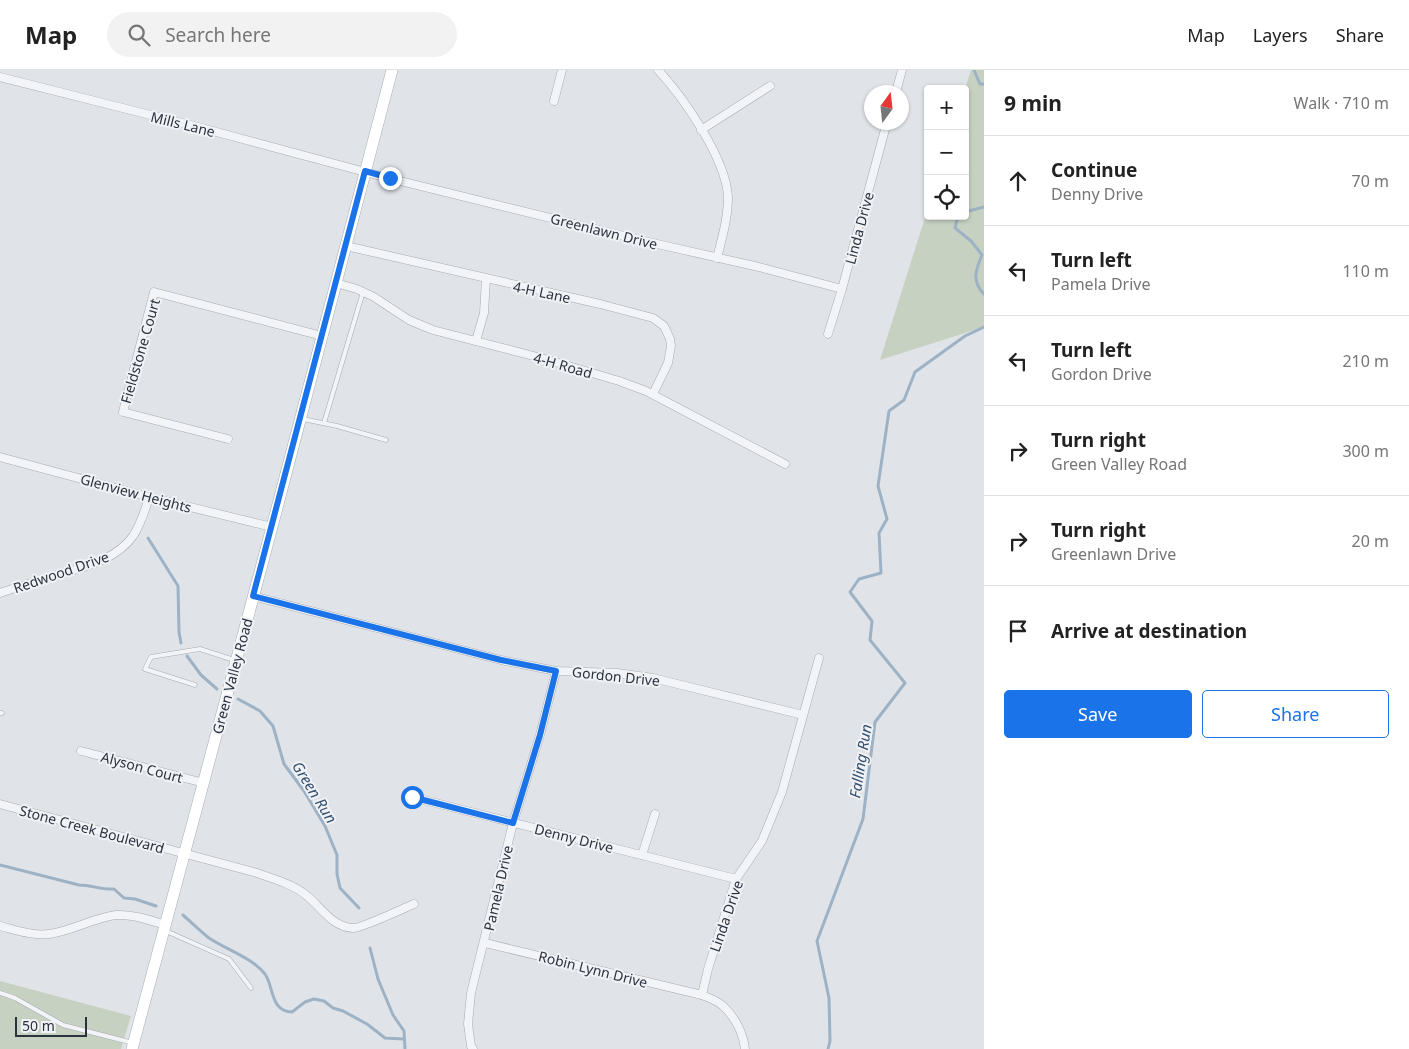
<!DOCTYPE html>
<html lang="en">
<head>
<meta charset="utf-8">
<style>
  body { margin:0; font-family:"Noto Sans",sans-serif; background:#f2f2f2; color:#222 }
  .controls { position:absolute; right:15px; top:15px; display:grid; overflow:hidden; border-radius:5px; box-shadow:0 1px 4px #0004 }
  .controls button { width:45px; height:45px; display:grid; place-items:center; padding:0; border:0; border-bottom:1px solid #e0e0e0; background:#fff; color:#222; font:25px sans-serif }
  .compass { position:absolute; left:864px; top:15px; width:45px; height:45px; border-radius:50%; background:#fff; box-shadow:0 1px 4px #0004; rotate:15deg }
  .scale { position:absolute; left:15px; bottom:12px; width:72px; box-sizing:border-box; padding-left:5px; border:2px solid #2a323e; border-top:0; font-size:14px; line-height:18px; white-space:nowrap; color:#2a323e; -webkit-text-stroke:4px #f0f2f6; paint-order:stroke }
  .stop { position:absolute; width:15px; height:15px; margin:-11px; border:4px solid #1a73e8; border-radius:50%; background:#fff }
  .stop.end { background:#1a73e8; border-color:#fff; box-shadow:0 1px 5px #0008 }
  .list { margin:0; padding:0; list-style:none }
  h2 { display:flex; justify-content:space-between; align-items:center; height:65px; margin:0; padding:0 20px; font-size:21px }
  h2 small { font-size:16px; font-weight:400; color:#767676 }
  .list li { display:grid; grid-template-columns:32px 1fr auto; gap:15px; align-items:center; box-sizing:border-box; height:90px; padding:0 20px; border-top:1px solid #e0e0e0 }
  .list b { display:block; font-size:19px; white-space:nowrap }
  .list p { margin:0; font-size:16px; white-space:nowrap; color:#767676 }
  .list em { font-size:16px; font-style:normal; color:#767676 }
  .actions { display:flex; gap:10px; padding:15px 20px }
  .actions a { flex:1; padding:11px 0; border:1px solid #1a73e8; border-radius:5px; text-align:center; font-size:18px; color:#1a73e8 }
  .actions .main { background:#1a73e8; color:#fff }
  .icon { flex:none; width:28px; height:28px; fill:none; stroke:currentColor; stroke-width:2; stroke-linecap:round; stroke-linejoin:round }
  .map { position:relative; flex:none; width:984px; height:979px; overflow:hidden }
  header { display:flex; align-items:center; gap:30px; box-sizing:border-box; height:70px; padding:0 25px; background:#fff; border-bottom:1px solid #e0e0e0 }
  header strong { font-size:24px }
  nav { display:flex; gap:28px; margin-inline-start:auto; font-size:18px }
  .search { width:350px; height:45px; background:#f2f2f2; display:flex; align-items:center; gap:12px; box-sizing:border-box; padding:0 18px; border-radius:28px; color:#767676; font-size:19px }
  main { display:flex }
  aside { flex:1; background:#fff }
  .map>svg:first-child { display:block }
  .green { fill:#c6d1c2 }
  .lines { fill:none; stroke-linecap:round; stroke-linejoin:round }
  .stream { stroke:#9eb2c5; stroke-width:3 }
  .lane-casing { stroke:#a6abb2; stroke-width:5 }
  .street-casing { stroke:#a6abb2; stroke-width:9 }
  .secondary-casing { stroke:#a6abb2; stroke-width:12 }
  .lane { stroke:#f3f4f7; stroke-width:4 }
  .street { stroke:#f3f4f7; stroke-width:8 }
  .secondary { stroke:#fff; stroke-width:11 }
  .route { stroke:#1a73e8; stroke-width:6 }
  .labels { text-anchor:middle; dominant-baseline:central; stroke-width:4; stroke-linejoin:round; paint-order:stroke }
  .street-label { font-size:14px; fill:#2a323e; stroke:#f0f2f6 }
  .water-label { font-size:15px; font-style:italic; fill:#37526f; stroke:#f0f2f6 }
</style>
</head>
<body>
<header>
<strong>Map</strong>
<div class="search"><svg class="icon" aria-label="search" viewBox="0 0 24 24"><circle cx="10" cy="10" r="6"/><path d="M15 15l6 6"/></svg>Search here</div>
<nav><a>Map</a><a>Layers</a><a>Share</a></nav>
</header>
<main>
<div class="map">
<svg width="984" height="979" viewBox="0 0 984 979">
  <rect width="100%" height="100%" fill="#e0e4e8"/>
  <!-- green -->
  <g class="green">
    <polygon points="971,0 984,0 984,257 880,290 928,138 928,146 965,146 965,19"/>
    <polygon points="0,911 131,946 121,979 0,979"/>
  </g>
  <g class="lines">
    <!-- stream -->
    <g class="stream">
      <polyline points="974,0 980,14 984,14"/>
      <polyline points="965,142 984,137"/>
      <path d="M 958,146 L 955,158 L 971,171 L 982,185 C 976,199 971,211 984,224"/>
      <polyline points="148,468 178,516 179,562 181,573"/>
      <polyline points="187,586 201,605 217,619"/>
      <polyline points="238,629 260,641 273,656 284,694 304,721 325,756 337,785 337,804 340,818 359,838"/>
      <path d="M 0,795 L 79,815 C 92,815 101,820 114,819 L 124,828 L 135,829 L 156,836"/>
      <path d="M 183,845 C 191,852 200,861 209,868 C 227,880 251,887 265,904 C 274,917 270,941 292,942 L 305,932 L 314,929 L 324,931 L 333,938 L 343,941 L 367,954 L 385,968 L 403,969"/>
      <polyline points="370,878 378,909 393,945 404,961 405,979"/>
      <polyline points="828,979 830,971 829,928 817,871 863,749 875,652 905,613 870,570 872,551 850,522 859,509 881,503 879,463 887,449 878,416 889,341 904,330 915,302 965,266 984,257"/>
    </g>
    <defs>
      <g id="lane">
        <polyline points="303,349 337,356 386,370"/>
        <polyline points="324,353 363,222"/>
        <polyline points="195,615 145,599 151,587 200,579 234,590"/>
        <polyline points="0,643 2,643"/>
        <polyline points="166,861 229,889 251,918"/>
        <polyline points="0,923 15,928 63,955 133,973"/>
      </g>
      <g id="street">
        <path d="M 658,0 C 684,28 726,89 728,127 C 728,148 722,168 717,188"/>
        <polyline points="0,7 198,57 384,107 644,171 759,197 842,219"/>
        <polyline points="896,22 902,0"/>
        <polyline points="554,31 562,0"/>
        <polyline points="701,60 770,16"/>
        <polyline points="346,176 600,234 653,248 664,256 670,269 671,276 668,293 653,324"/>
        <polyline points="336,213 357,219 374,227 409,250 433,260 545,289 619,311 646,321 785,394"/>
        <polyline points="828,264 842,219 887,52"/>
        <polyline points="476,271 484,243 486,209"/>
        <polyline points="228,369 123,342 154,222 322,266"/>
        <polyline points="0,387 149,427 272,457"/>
        <path d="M 0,523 C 18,517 37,511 55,506 C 83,497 115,491 133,466 C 141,454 145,441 149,427"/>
        <polyline points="253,526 501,590 556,601 617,603 653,608 803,645"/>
        <polyline points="81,681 204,713"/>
        <polyline points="412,727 736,809"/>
        <path d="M 0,734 L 257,803 C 274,809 292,814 306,825 C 321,837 332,857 353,858 C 360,859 404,838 414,834"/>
        <polyline points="642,785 655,744"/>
        <path d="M 0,856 C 16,860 33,866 49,864 C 72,861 93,848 116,845 C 132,844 150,850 165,855"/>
        <polyline points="485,873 702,925"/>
        <polyline points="473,979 471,976 468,954 471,923 513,753 540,665 556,601"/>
        <path d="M 745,979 C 743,963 735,947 723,936 C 718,931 709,928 702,925 L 708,899 L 736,809 L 762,771 L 782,722 L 819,588"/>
      </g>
      <polyline id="secondary" points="132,979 272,457 392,0"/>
    </defs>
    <!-- lane casing -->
    <use href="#lane" class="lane-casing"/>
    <!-- street casing -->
    <use href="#street" class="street-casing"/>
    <!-- secondary casing -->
    <use href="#secondary" class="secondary-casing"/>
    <!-- lane -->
    <use href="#lane" class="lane"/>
    <!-- street -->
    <use href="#street" class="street"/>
    <!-- secondary -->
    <use href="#secondary" class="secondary"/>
  </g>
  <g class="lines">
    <!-- route -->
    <polyline class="route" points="390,108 365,101 253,526 501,590 556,601 540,665 513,753 412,727"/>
  </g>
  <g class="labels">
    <!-- street labels -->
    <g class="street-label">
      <text transform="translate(183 54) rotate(14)">Mills Lane</text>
      <text transform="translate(859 158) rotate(-75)">Linda Drive</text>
      <text transform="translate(604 161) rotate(14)">Greenlawn Drive</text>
      <text transform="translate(542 222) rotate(12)">4-H Lane</text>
      <text transform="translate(140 281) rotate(-74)">Fieldstone Court</text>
      <text transform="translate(563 295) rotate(16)">4-H Road</text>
      <text transform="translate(136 423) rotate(15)">Glenview Heights</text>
      <text transform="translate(61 502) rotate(-19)">Redwood Drive</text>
      <text transform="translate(232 606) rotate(-75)">Green Valley Road</text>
      <text transform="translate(616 606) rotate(6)">Gordon Drive</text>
      <text transform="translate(142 697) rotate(15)">Alyson Court</text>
      <text transform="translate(92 759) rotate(15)">Stone Creek Boulevard</text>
      <text transform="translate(574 768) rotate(14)">Denny Drive</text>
      <text transform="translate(498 818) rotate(-77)">Pamela Drive</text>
      <text transform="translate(726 846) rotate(-71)">Linda Drive</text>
      <text transform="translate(593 899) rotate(14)">Robin Lynn Drive</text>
    </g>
    <!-- water labels -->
    <g class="water-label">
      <text transform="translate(860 691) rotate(-81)">Falling Run</text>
      <text transform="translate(315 722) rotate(58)">Green Run</text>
    </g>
  </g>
</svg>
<div class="controls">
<button>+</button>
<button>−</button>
<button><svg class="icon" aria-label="locate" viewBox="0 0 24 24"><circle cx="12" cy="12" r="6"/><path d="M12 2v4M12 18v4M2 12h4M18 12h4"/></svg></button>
</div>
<svg class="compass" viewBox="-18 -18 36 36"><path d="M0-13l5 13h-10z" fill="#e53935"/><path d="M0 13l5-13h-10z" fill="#767676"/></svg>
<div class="scale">50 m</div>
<div class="stop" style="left:412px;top:727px"></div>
<div class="stop end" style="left:390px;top:108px"></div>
</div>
<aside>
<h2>9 min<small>Walk · 710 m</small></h2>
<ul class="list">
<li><svg class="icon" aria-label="ahead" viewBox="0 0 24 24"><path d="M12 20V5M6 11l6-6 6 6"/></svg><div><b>Continue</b><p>Denny Drive</p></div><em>70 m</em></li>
<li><svg class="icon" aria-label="left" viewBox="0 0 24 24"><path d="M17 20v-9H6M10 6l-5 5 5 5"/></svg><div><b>Turn left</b><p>Pamela Drive</p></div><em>110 m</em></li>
<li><svg class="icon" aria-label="left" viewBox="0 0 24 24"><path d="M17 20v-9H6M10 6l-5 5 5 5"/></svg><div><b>Turn left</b><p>Gordon Drive</p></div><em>210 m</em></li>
<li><svg class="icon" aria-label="right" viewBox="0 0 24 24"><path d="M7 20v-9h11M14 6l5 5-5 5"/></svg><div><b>Turn right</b><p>Green Valley Road</p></div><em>300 m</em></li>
<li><svg class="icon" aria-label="right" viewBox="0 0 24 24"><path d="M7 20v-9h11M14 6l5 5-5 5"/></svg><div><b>Turn right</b><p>Greenlawn Drive</p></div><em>20 m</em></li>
<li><svg class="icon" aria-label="arrive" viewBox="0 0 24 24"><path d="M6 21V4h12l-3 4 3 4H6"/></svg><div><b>Arrive at destination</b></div></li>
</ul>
<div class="actions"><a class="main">Save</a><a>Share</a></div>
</aside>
</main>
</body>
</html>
